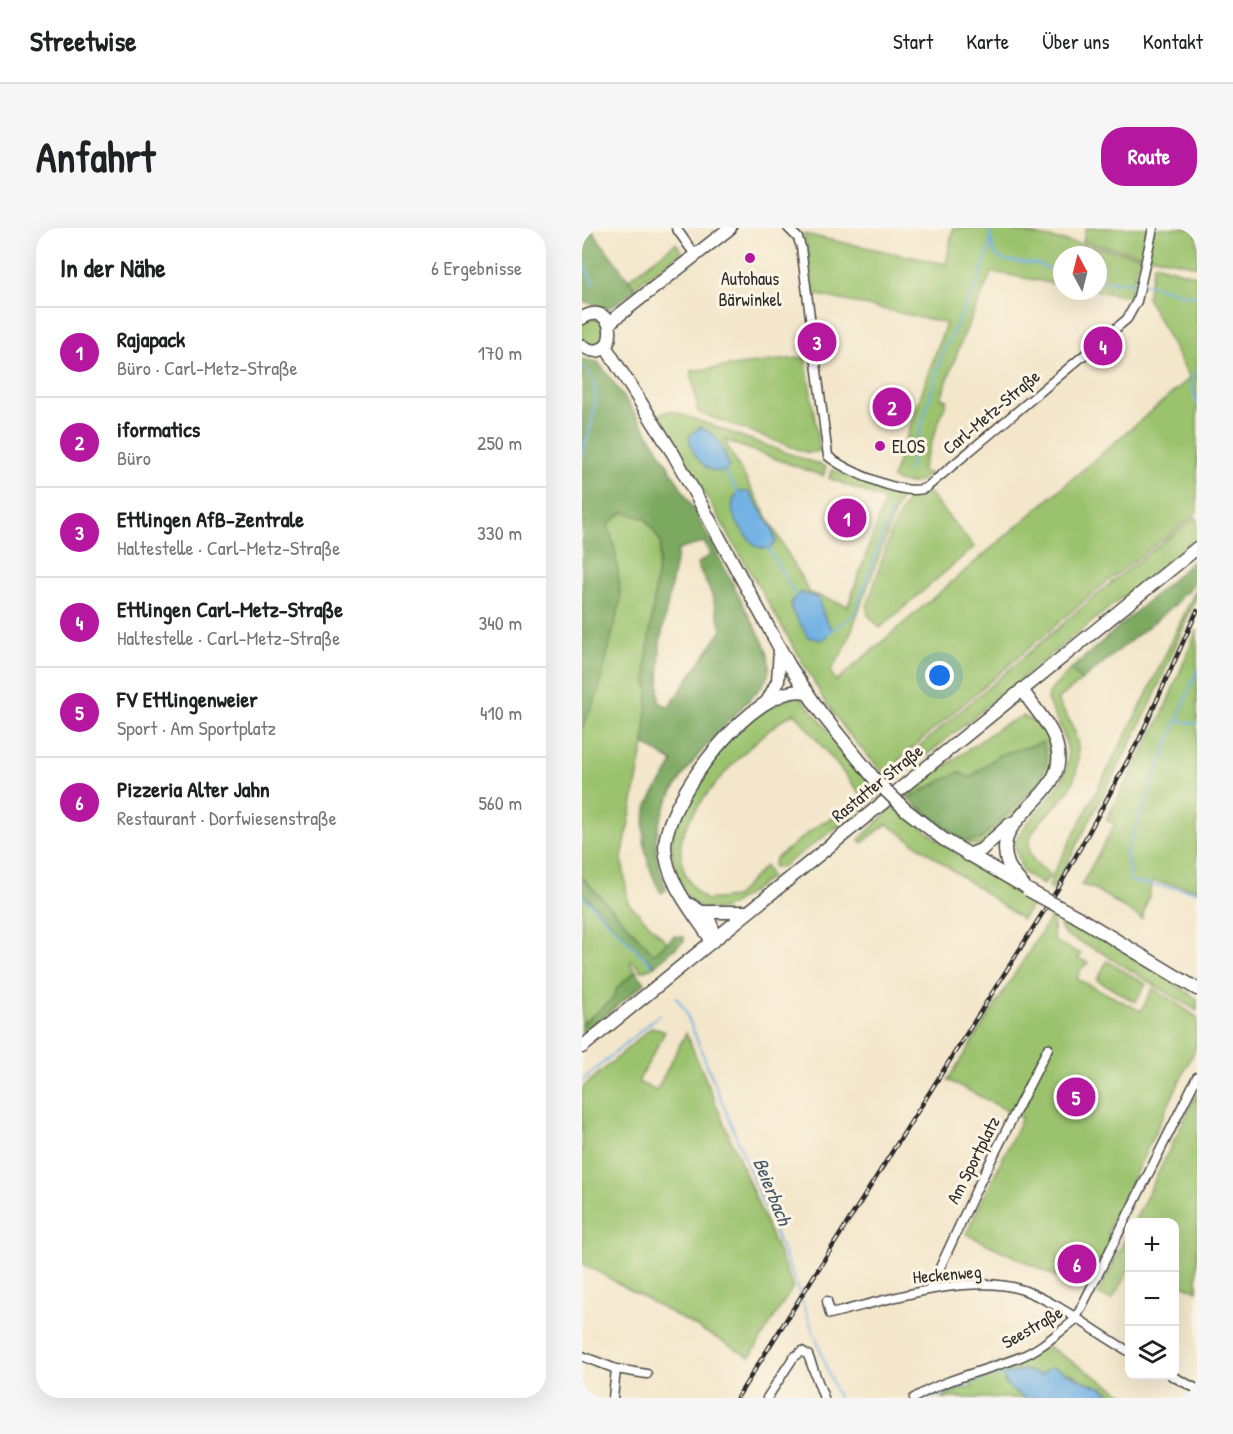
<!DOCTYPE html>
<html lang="de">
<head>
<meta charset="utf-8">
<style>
  body { margin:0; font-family:"Patrick Hand",sans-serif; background:#f6f6f6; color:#202124 }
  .controls { position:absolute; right:18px; bottom:18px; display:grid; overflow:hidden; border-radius:12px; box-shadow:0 6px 24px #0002 }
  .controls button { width:54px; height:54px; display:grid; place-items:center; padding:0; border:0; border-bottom:2px solid #e0e0e0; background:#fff; color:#202124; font:30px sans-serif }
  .compass { position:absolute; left:471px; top:18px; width:54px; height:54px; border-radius:50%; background:#fff; box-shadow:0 6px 24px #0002; rotate:353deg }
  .you { position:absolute; left:358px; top:448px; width:21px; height:21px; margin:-15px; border:4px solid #fff; border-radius:50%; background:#1a73e8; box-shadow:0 0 0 9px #1a73e833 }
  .badge { display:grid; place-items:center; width:39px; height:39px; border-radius:50%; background:#b5179e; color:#fff; font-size:20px; font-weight:700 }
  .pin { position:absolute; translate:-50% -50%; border:3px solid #fff; box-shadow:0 2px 6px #0006 }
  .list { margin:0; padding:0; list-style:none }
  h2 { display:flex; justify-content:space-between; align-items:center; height:78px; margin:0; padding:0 24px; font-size:26px }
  h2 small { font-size:20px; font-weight:400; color:#757577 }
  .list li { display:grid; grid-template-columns:39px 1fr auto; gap:18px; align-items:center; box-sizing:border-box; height:90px; padding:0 24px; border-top:2px solid #e0e0e0 }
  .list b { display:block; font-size:22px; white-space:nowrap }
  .list p { margin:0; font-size:20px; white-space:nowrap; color:#757577 }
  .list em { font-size:20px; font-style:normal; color:#757577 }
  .icon { flex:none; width:33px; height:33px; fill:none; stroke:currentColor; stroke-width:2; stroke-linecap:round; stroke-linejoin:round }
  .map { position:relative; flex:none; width:615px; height:1170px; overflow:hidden; border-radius:24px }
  header { display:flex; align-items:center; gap:36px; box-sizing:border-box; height:84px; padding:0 30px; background:#fff; border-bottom:2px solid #e0e0e0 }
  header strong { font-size:28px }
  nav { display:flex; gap:33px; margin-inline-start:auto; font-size:21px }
  .intro { display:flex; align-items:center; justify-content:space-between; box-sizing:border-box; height:144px; padding:0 36px }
  h1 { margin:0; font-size:42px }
  .button { padding:15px 27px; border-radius:24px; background:#b5179e; color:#fff; font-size:21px; font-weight:700 }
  main { display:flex; gap:36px; padding:0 36px }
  aside { flex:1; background:#fff; border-radius:24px; box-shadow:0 6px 24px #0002 }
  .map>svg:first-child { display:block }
  .green { fill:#9bc36e; stroke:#63774c; stroke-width:1.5 }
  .forest { fill:#7ca961; stroke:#546a46; stroke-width:1.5; fill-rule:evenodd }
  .water { fill:#70b1e4; stroke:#4e6e88; stroke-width:1.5 }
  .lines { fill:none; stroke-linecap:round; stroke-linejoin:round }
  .stream { stroke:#70b1e4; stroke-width:2 }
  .street-casing { stroke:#494743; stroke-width:11 }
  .secondary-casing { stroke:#494743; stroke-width:15 }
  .street { stroke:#fff; stroke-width:8 }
  .secondary { stroke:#fff; stroke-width:12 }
  .rail-casing { stroke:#2b2b2b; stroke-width:4.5 }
  .rail { stroke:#fcf5e5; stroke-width:2; stroke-dasharray:7; stroke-linecap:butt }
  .secondary-bridge-casing { stroke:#494743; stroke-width:15; stroke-linecap:butt }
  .secondary-bridge { stroke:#fff; stroke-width:12 }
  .poi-dot { fill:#b5179e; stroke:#fcf5e5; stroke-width:2 }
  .labels { text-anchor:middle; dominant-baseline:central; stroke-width:6; stroke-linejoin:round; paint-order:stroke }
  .poi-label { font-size:18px; fill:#2b2b2b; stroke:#fcf5e5 }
  .street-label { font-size:18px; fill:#2b2b2b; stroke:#fcf5e5 }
  .water-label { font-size:20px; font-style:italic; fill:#435a6c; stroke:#fcf5e5 }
</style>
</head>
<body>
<header>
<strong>Streetwise</strong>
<nav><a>Start</a><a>Karte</a><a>Über uns</a><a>Kontakt</a></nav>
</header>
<div class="intro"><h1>Anfahrt</h1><a class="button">Route</a></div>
<main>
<aside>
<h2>In der Nähe<small>6 Ergebnisse</small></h2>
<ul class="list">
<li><span class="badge">1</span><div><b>Rajapack</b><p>Büro · Carl-Metz-Straße</p></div><em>170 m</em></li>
<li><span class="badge">2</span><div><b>iformatics</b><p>Büro</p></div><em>250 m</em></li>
<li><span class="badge">3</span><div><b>Ettlingen AfB-Zentrale</b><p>Haltestelle · Carl-Metz-Straße</p></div><em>330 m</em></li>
<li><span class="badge">4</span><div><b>Ettlingen Carl-Metz-Straße</b><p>Haltestelle · Carl-Metz-Straße</p></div><em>340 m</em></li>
<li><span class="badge">5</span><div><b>FV Ettlingenweier</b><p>Sport · Am Sportplatz</p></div><em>410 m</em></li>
<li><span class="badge">6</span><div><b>Pizzeria Alter Jahn</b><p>Restaurant · Dorfwiesenstraße</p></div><em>560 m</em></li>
</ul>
</aside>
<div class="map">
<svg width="615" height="1170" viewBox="0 0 615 1170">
  <rect width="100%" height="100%" fill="#fcf5e5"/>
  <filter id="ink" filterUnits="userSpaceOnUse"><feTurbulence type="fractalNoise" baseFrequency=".0167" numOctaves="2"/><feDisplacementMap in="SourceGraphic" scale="12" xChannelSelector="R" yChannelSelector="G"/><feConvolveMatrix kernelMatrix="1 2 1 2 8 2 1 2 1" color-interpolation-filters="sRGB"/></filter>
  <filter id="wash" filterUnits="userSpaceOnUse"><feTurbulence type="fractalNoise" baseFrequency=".008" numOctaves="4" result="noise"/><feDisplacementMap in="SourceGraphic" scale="24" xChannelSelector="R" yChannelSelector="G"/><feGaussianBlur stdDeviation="1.35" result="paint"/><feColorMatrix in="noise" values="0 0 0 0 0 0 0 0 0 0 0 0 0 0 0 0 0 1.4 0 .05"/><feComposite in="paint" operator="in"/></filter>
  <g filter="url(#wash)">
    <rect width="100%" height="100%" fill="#f3e6ca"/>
    <!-- green -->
    <g class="green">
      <path d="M 371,0 L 432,0 L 433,3 L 558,28 L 547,69 L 515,63 L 516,27 L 480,27 L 480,57 L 410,44 L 381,109 L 359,170 L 365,172 L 339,243 L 348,246 C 334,258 326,257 310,251 L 364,95 L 231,66 L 226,21 L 221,6 L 364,36 Z"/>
      <polygon points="504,0 615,0 615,38 501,14"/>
      <polygon points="94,15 100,24 52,59 47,51"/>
      <polygon points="572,36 615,48 615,285 523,355 316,532 319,534 531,353 612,290 615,290 615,309 310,555 265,504 243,473 77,186 90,183 244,239 241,248 142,212 228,365 266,378 303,272 247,250 250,242 319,268 263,420 248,443 254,453 608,150 565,70"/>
      <polygon points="9,90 21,94 24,111 13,118 0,112 0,96"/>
      <polygon points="223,129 238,223 226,225 116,184 109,143"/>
      <polygon points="347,265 392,319 298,400 286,387 285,379 308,307 326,270"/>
      <polygon points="41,284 64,291 79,314 64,436 66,465 62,516 40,630 46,675 85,714 72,726 0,649 0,500 26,297"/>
      <polygon points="615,359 615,367 568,478 471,662 467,659 470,648 563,470"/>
      <polygon points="615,402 615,661 571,653 560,691 511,660 499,657 533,596 524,592 580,487"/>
      <path d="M 489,441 L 499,453 L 475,472 C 482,485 493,498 495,513 C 498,528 495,549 487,562 C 475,581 434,605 451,631 C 455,637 463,642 468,647 L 461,657 L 441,644 L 432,615 C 446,584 494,558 485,519 C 481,501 472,488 465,471 L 469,462 Z"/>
      <path d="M 216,466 L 300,567 L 198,640 L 191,638 L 193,631 L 239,595 L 270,581 L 282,570 L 213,485 C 181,499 103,579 99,615 C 97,639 106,658 124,672 L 153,669 L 183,638 L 189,649 C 177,658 149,681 135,682 C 94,685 84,619 94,591 C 106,556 151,501 183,482 C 193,476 205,472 216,466 Z"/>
      <polygon points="441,488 460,498 471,521 469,545 456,562 399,618 381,615 331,577 350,589 417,527 388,550 377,544 326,570 322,567 421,497"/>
      <polygon points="312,578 391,638 453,673 440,691 305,596 280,615 277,612"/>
      <polygon points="0,665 55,723 73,738 60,743 50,733 48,736 54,743 36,759 30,772 0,796"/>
      <polygon points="472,684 475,686 471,696 472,713 499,726 496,730 506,735 498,742 495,751 559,783 571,760 615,789 615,817 525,1005 531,1008 506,1059 479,1047 477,1050 384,1006 440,890 366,852"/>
      <polygon points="480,688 540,720 615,771 615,783 519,724 483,707 478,698"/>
      <polygon points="525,733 564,756 553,774 515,752"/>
      <polygon points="70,799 83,804 56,854 74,863 104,805 211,1059 168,1129 0,1035 0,860"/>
      <polygon points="615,865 615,1063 593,1054 592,994 552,994"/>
      <polygon points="547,1003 547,1041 530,1072 516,1066"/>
      <polygon points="465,1118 548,1170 532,1170 527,1163 520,1159 511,1159 489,1145 458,1147 441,1142 421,1148 423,1156 443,1170 360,1170 372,1163 391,1159 387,1147"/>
    </g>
    <!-- forest -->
    <g class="forest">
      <polygon points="0,0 8,0 54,61 26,81 0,73"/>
      <path d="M 0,131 L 16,134 C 76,211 121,297 165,384 C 174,401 189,421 187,442 C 186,456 169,469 161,478 C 127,513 74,567 74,618 C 74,633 80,648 85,662 L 79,665 C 65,640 55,603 67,575 C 74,561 84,548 91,534 L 62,516 L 66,465 L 64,436 L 79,314 L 64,291 L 41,284 L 26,297 L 33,321 L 39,371 L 16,465 L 0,500 ZM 122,314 L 128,327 L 115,336 L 130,367 L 140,402 L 87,479 L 77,474 L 78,415 L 96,322 Z"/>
      <polygon points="615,330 615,349 606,364 600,366 594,376 499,453 489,441"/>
      <polygon points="461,514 465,532 457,555 398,612 382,613 326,570 377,544 388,550 417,527"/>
      <polygon points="0,649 72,726 92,708 102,709 102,713 73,737 55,723 0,665"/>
      <polygon points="54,743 63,755 0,806 0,796 30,772 36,759"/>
    </g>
    <!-- water -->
    <g class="water">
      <path d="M 117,199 C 138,207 140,218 147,238 L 143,243 C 123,247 110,227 107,209 Z"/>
      <path d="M 156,264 L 167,264 L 190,300 L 194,314 L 187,321 L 174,319 C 161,303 140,284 156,264 Z"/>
      <polygon points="219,364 236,370 243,391 250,401 241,412 226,409 210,382 209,374"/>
      <path d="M 470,1139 C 483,1143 511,1159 519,1159 L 532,1170 L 443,1170 C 432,1164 424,1160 421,1147 L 441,1142 L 458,1147 Z"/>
    </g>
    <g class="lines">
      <!-- stream -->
      <g class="stream">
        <polyline points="407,0 412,25 420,32 456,36 480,47"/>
        <polyline points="0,29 11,56"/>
        <path d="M 516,52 C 535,55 554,53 573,58 C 591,62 595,67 615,68"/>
        <path d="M 0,138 C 27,157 6,204 0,228"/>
        <polyline points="615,141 609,154 615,176"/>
        <polyline points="143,243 156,265"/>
        <polyline points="326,244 361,124 397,52 409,13"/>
        <polyline points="186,320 215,370"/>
        <polyline points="245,406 272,387 309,282"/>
        <polyline points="615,442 544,624 549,654 615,663"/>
        <polyline points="595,492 615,496"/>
        <polyline points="0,668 70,737"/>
        <polyline points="94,769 102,780 212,1051 256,1170"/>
        <polyline points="0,853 77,787"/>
        <polyline points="350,1170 405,1149 421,1147"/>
      </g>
    </g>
  </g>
  <g filter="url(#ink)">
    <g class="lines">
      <defs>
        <g id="street">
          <polyline points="94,0 113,27"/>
          <path d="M 206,0 L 216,10 L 219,19 L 246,228 C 262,242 326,271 345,259 L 545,91 L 555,73 L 571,0"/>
          <polyline points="348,1061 394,962 466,820"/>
          <path d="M 245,1073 L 248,1086 C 301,1073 388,1044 441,1062 C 475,1074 515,1105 548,1124"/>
          <polyline points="0,1128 34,1141 65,1146"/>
          <polyline points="590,1148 615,1161"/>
          <polyline points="31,1170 34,1141"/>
          <polyline points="185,1170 211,1130 220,1123 226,1127 242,1170"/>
          <path d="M 332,1170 C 365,1150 400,1144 436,1130 C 457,1122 475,1106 493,1092 L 615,849"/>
        </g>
        <g id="secondary">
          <path d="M 0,90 C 38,68 37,141 0,118"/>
          <polyline points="27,95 148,0"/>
          <polyline points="23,118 92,227 207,437 239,485 295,554"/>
          <path d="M 440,461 C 452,482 473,499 476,524 C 483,571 407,588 426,636 C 429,644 436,651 442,658"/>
          <polyline points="186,472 196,453 198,421"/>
          <polyline points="324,582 361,611 436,655"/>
          <polyline points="386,627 399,622 428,596"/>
          <polyline points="109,677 126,689 134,709"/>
          <polyline points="121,684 164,684"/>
          <polyline points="494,688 615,761"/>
          <path d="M 130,713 C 112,685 84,654 83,619 C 83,572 174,452 225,464"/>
          <polyline points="0,819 615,320"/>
        </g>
      </defs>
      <!-- street casing -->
      <use href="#street" class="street-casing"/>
      <!-- secondary casing -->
      <use href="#secondary" class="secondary-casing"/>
      <!-- street -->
      <use href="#street" class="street"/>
      <!-- secondary -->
      <use href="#secondary" class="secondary"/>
      <defs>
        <polyline id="rail" points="155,1170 477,659 558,510 615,383"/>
      </defs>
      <!-- rail casing -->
      <use href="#rail" class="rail-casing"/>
      <!-- rail -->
      <use href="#rail" class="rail"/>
      <defs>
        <g id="secondary-bridge">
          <polyline points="295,554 324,582"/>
          <polyline points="446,662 494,688"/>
        </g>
      </defs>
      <!-- secondary-bridge casing -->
      <use href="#secondary-bridge" class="secondary-bridge-casing"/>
      <!-- secondary-bridge -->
      <use href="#secondary-bridge" class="secondary-bridge"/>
    </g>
  </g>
  <!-- markers -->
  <g class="poi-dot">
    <circle cx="168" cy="30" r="6"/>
    <circle cx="298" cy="218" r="6"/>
  </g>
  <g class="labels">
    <!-- poi labels -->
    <g class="poi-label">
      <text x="168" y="50">Autohaus<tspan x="168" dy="21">Bärwinkel</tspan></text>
      <text x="310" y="218" text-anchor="start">ELOS</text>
    </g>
    <!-- street labels -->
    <g class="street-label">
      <text transform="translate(409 184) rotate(-40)">Carl-Metz-Straße</text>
      <text transform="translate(295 555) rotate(-39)">Rastatter Straße</text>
      <text transform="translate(391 932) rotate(-63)">Am Sportplatz</text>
      <text transform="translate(365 1046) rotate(-5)">Heckenweg</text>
      <text transform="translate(450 1099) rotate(-30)">Seestraße</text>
    </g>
    <!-- water labels -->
    <g class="water-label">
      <text transform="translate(191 963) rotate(68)">Beierbach</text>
    </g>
  </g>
</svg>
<div class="controls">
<button>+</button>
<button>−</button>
<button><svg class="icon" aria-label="layers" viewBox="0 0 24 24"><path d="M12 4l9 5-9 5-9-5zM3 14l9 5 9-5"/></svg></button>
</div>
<svg class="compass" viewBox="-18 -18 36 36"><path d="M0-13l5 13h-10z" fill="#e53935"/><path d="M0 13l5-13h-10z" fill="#757577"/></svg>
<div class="you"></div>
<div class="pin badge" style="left:265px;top:290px">1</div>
<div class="pin badge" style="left:310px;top:179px">2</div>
<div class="pin badge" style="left:235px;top:114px">3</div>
<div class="pin badge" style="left:521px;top:118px">4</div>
<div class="pin badge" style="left:494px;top:869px">5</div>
<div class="pin badge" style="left:495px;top:1036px">6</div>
</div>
</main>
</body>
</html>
